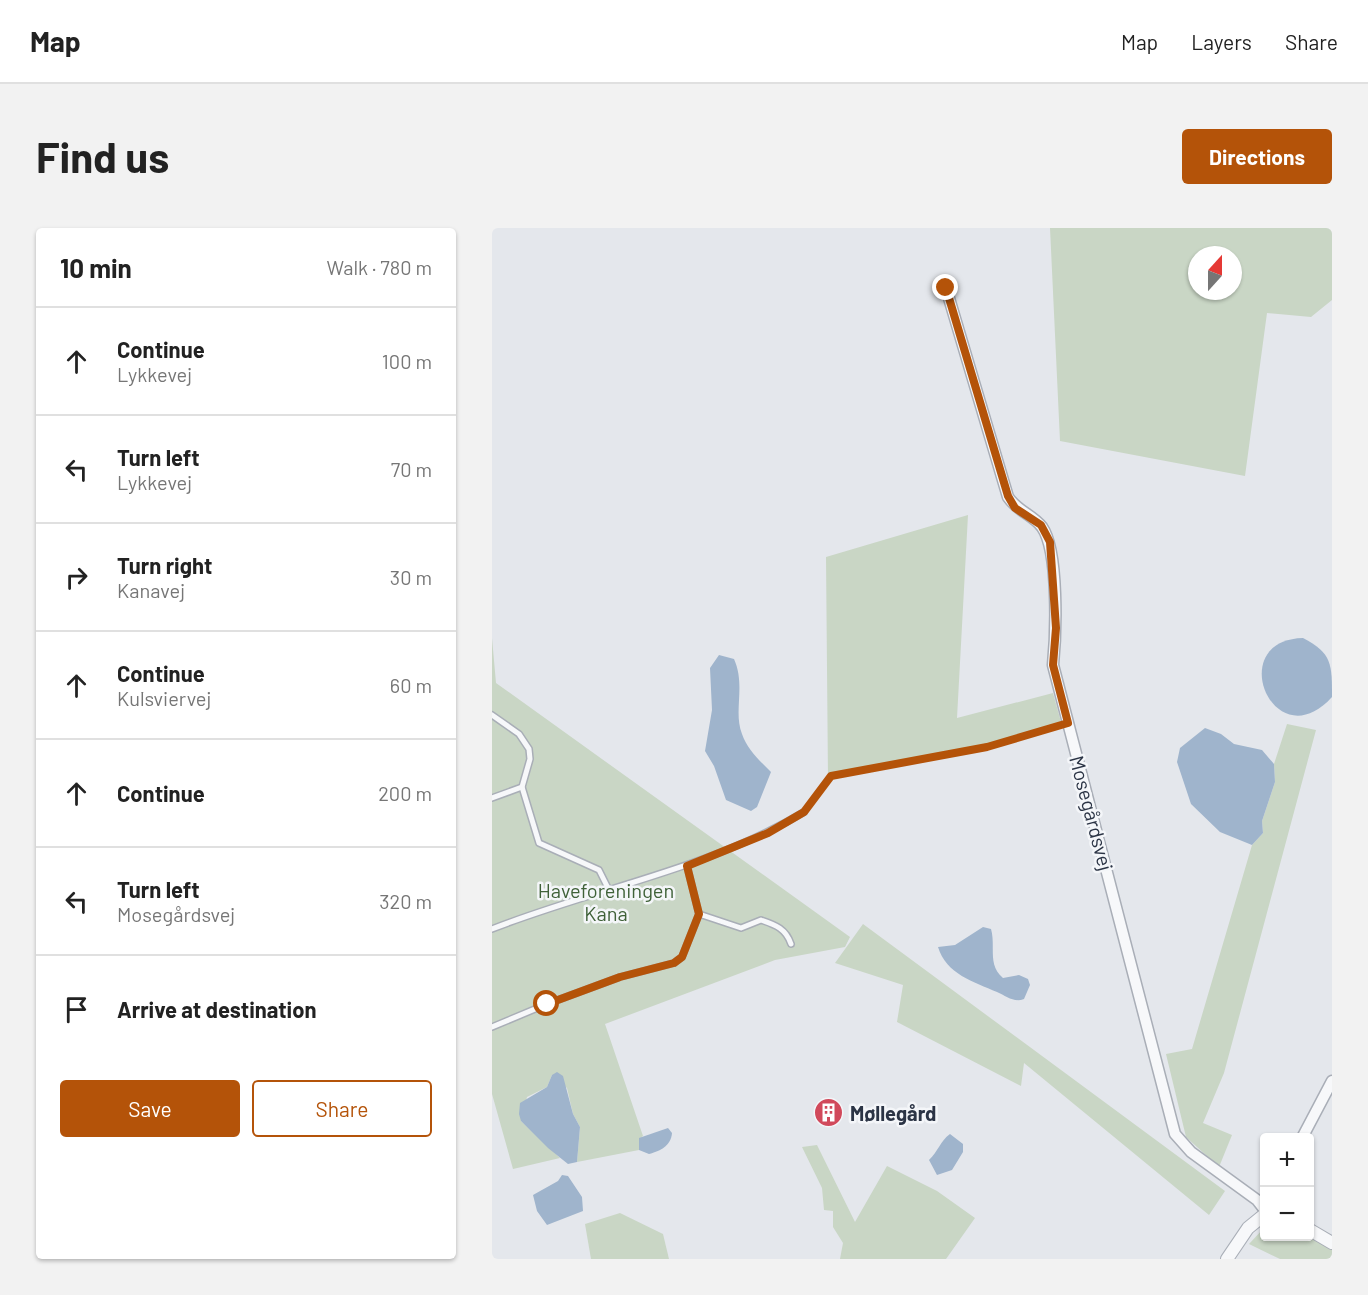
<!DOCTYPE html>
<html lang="en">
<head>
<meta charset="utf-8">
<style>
  body { margin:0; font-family:Barlow,sans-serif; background:#f2f2f2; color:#222 }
  .controls { position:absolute; right:18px; bottom:18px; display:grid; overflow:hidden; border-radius:6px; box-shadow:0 2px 4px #0004 }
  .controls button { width:54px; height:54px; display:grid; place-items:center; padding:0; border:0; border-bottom:2px solid #e0e0e0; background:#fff; color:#222; font:30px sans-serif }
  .compass { position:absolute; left:696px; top:18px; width:54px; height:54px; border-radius:50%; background:#fff; box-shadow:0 2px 4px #0004; rotate:21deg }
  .stop { position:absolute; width:18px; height:18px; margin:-14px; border:4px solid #b45309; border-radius:50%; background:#fff }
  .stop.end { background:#b45309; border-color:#fff; box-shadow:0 2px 6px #0008 }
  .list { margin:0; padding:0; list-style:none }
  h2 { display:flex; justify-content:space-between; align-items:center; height:78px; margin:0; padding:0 24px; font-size:26px }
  h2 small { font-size:20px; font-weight:400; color:#767676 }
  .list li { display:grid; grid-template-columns:39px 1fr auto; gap:18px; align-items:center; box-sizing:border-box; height:108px; padding:0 24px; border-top:2px solid #e0e0e0 }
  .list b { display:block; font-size:22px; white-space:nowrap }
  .list p { margin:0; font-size:20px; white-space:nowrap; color:#767676 }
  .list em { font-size:20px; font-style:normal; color:#767676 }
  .actions { display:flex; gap:12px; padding:18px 24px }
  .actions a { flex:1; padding:14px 0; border:2px solid #b45309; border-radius:6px; text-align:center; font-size:21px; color:#b45309 }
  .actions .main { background:#b45309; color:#fff }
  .icon { flex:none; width:33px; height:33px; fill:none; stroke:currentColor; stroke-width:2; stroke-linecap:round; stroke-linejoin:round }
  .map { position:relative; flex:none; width:840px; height:1031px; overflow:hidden; border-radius:6px }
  header { display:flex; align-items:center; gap:36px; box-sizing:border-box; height:84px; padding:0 30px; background:#fff; border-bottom:2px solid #e0e0e0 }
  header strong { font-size:28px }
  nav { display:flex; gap:33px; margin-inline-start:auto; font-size:21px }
  .intro { display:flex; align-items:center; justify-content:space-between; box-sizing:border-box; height:144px; padding:0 36px }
  h1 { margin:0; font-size:42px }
  .button { padding:15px 27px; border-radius:6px; background:#b45309; color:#fff; font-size:21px; font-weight:700 }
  main { display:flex; gap:36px; padding:0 36px }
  aside { flex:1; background:#fff; border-radius:6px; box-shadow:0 2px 4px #0004 }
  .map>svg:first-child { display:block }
  .green { fill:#c9d6c5; fill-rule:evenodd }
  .water { fill:#9fb4cc }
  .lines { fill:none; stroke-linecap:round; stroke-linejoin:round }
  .service-casing { stroke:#a9aeb7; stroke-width:8 }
  .minor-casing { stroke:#a9aeb7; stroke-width:13 }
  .tertiary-casing { stroke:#a9aeb7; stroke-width:14 }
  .path { stroke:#c2c5cb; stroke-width:1.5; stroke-dasharray:4.5 4.5; stroke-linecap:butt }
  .service { stroke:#f7f8fa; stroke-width:5 }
  .minor { stroke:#f7f8fa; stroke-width:10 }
  .tertiary { stroke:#f7f8fa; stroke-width:12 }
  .route { stroke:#b45309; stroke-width:8 }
  .labels { text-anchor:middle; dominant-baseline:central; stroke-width:5; stroke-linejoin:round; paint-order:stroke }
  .street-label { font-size:20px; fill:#2b3445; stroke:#f4f6f9 }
  .park-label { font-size:20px; fill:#3f6138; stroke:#f4f6f9 }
  .poi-label { font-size:20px; font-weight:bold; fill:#2b3445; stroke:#f4f6f9; text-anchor:start }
</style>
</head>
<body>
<header>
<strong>Map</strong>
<nav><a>Map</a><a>Layers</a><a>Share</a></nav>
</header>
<div class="intro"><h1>Find us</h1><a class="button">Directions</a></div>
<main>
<aside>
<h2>10 min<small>Walk · 780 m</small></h2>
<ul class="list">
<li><svg class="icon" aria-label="ahead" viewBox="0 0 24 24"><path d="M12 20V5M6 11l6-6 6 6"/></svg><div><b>Continue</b><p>Lykkevej</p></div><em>100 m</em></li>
<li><svg class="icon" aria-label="left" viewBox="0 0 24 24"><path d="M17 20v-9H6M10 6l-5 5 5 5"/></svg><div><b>Turn left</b><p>Lykkevej</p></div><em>70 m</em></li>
<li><svg class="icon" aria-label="right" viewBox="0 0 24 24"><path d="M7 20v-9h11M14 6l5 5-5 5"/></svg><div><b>Turn right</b><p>Kanavej</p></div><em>30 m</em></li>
<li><svg class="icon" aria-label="ahead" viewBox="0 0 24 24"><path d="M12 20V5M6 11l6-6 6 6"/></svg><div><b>Continue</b><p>Kulsviervej</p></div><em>60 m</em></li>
<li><svg class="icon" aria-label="ahead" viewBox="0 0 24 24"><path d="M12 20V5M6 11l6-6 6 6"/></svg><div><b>Continue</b></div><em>200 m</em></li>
<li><svg class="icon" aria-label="left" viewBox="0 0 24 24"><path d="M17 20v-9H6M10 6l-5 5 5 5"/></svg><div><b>Turn left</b><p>Mosegårdsvej</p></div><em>320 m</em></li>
<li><svg class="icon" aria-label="arrive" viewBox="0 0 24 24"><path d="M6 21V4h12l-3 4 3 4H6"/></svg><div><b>Arrive at destination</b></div></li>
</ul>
<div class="actions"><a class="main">Save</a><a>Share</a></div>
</aside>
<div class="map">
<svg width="840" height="1031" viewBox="0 0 840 1031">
  <rect width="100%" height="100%" fill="#e4e7ec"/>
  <!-- green -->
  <g class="green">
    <path d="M 558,0 L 840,0 L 840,72 L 819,89 L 775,85 L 753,248 L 568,213 ZM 705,27 L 741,27 L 741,63 L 705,63 Z"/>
    <polygon points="476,287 465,490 561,465 569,494 497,520 336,550 334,329"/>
    <polygon points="0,410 4,455 358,709 353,719 283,732 113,796 151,908 147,911 147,922 85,934 88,899 81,886 75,860 60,847 55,859 35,869 29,893 68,930 21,941 0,866"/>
    <polygon points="795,496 824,502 732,845 711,895 740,907 727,939 694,909 674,826 700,821 760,617 771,605 770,593 783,554 782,536"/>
    <polygon points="371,696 733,963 717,987 532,835 529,858 405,794 411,757 343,735"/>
    <polygon points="325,917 363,994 395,938 445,963 483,990 454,1031 348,1031 351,1015 341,999 341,983 332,982 330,960 310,919"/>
    <polygon points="128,985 171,1006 177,1031 99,1031 93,996"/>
    <polygon points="772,1000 772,1008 818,1008 840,1019 840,1031 788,1031 757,1016"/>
  </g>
  <!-- water -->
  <g class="water">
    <path d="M 811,410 C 840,425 840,436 840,469 C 782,533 731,412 811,410 Z"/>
    <path d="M 227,427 L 242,431 C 254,458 241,483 250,506 C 255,521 268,533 279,544 L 265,579 L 259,583 L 234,572 L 222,538 L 213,523 L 220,482 L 218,440 Z"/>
    <polygon points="713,500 729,506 742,516 770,522 782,536 783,554 770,593 771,605 760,617 728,604 699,576 685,534 688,520"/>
    <path d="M 491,699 L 499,701 C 504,718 495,737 511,750 L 527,747 L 536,751 L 538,757 L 532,771 C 522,775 514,768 505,764 C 482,754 454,746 446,719 L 463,717 Z"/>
    <polygon points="65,844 71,848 81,886 88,899 85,934 76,936 56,920 29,893 27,886 28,875 55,859 60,847"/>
    <path d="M 176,900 L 180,905 C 179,918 168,923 157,926 L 147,922 L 147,910 Z"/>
    <path d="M 458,906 L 471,916 L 471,924 L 460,942 L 445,947 L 437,932 C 446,924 448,913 458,906 Z"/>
    <polygon points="70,947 76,948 90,969 91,983 55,997 45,983 41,967 66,953"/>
  </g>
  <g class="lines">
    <defs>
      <g id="service">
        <polyline points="0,487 27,506 37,521 38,531 30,559 47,615 107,642 116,660"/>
        <polyline points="0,570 30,559"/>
        <path d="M 207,686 L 249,700 L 269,692 C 284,697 294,701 299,716"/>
        <path d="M 0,701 C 104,660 215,642 312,584"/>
        <polyline points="0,799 55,776 128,749 182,735 190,729 207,686 195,638"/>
      </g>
      <g id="minor">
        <path d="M 454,60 L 516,269 C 525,283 541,287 550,299 C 567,323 564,407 561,437 L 683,906 L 699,924 L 765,972 L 772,981"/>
        <polyline points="810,910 840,853"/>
      </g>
      <g id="tertiary">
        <polyline points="818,1002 840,1015"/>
        <polyline points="735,1031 756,1000 772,987"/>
      </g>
    </defs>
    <!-- service casing -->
    <use href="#service" class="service-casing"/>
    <!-- minor casing -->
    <use href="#minor" class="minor-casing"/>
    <!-- tertiary casing -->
    <use href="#tertiary" class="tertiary-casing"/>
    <!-- path -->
    <polyline class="path" points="316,578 339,548 495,519 567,498"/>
    <!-- service -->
    <use href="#service" class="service"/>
    <!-- minor -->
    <use href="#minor" class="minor"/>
    <!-- tertiary -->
    <use href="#tertiary" class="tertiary"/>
  </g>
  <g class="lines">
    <!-- route -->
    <polyline class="route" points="55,776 128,749 182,735 190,729 207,686 195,638 276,605 312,584 339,548 495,519 576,495 561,437 564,400 558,314 549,297 523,280 516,268 454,60"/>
  </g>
  <!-- icons -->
  <defs>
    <symbol id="building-disc" viewBox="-11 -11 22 22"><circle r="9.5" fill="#d1495b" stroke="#f4f6f9"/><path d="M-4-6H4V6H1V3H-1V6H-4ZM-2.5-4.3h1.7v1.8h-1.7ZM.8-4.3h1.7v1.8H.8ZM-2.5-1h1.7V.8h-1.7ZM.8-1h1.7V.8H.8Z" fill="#fff"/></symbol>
  </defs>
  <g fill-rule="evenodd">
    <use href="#building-disc" x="320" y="868" width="33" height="33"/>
  </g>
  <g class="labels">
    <!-- street labels -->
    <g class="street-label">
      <text transform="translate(600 585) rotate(75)">Mosegårdsvej</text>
    </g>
    <!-- park labels -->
    <g class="park-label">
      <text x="114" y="662">Haveforeningen<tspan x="114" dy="23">Kana</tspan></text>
    </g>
    <!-- poi labels -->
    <g class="poi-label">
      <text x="358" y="885">Møllegård</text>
    </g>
  </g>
</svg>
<div class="controls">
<button>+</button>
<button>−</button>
</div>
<svg class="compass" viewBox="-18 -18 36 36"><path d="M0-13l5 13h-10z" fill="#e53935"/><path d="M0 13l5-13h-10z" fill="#767676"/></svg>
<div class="stop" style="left:55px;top:776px"></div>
<div class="stop end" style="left:454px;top:60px"></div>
</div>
</main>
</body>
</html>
